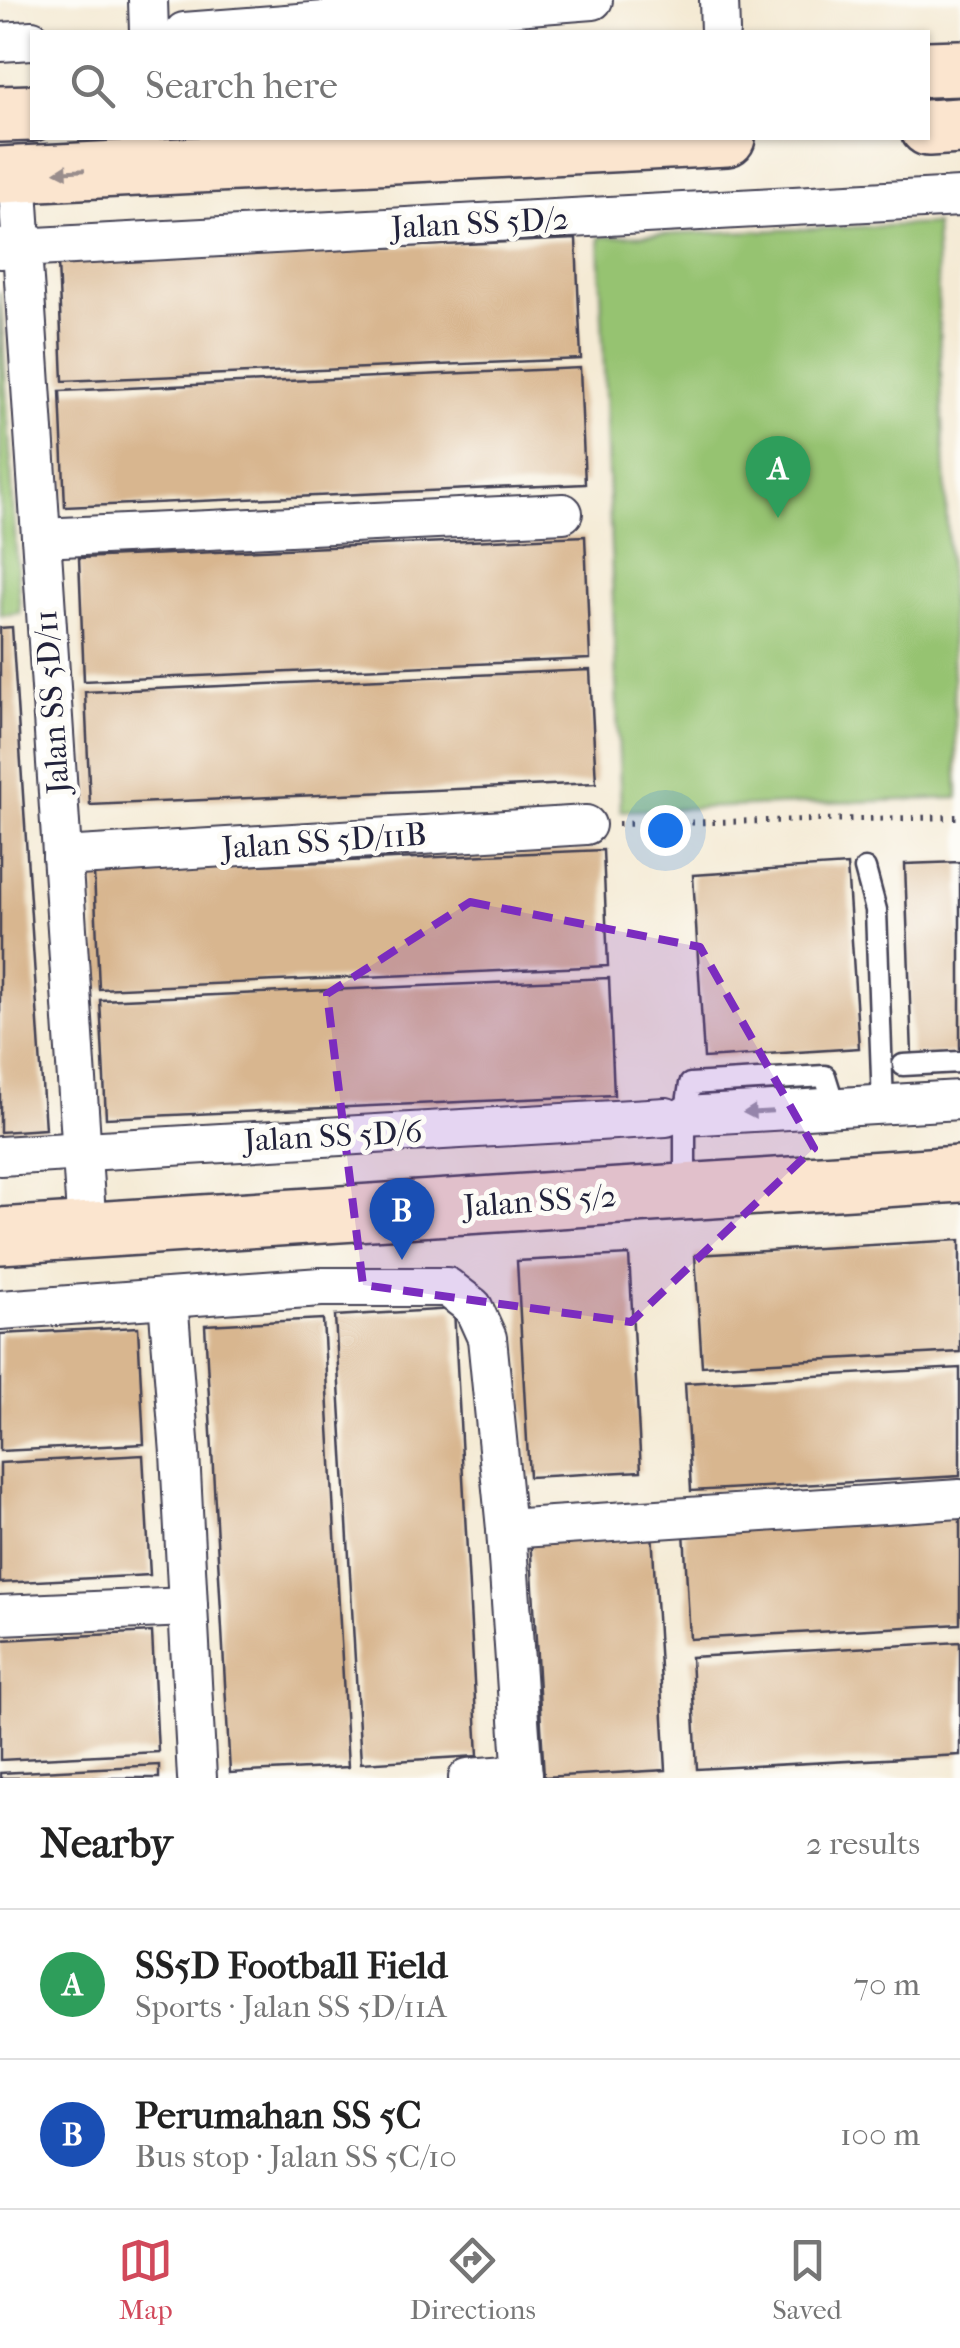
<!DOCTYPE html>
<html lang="en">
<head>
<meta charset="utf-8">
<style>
  body { margin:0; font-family:"IM FELL French Canon",serif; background:#f6f6f6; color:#222 }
  .you { position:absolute; left:665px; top:830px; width:35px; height:35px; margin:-25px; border:8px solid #fff; border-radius:50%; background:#1a73e8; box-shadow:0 0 0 15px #1a73e833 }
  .badge { display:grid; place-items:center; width:65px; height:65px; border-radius:50%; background:#d1495b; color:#fff; font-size:32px; font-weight:700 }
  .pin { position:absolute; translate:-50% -82px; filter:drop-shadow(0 2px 5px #0008) }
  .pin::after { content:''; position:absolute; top:52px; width:35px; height:30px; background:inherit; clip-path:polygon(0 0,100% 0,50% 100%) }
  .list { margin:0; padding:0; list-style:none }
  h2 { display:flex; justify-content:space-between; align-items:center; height:130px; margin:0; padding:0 40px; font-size:42px }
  h2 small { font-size:32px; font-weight:400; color:#767676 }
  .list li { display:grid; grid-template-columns:65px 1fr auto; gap:30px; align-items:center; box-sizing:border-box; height:150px; padding:0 40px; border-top:2px solid #e0e0e0 }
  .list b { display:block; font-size:38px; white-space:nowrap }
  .list p { margin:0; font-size:32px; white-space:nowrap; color:#767676 }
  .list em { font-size:32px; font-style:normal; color:#767676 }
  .icon { flex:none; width:55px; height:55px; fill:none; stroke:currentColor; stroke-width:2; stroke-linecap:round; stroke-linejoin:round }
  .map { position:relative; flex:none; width:960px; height:1778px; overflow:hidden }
  .search { position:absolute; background:#fff; box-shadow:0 2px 8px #0004; left:30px; right:30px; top:30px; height:110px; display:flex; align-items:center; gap:25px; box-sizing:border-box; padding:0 35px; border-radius:0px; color:#767676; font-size:38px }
  .sheet { height:430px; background:#fff }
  nav { display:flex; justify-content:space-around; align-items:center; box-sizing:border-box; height:140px; border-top:2px solid #e0e0e0; background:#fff; font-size:28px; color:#767676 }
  nav a { display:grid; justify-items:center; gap:5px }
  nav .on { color:#d1495b }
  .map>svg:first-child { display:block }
  .green { fill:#96c371; stroke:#5c7256; stroke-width:2.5 }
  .building { fill:#d8b68f }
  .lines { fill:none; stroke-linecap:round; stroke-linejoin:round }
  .lane-casing { stroke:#424052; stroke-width:25 }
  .street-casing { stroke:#424052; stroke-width:42 }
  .secondary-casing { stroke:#424052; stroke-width:60 }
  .path { stroke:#424052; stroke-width:6; stroke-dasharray:2.5 8; stroke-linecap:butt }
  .lane { stroke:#fff; stroke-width:20 }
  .street { stroke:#fff; stroke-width:38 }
  .secondary { stroke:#fbe5cf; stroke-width:55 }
  .oneway { fill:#998d8c }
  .oneway2 { fill:#9c9ca7 }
  .marked { fill:#7b2cbf; fill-opacity:0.2; stroke:#7b2cbf; stroke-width:8; stroke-dasharray:20 12; stroke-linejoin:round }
  .labels { text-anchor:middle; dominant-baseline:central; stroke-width:10; stroke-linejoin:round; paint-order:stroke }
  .street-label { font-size:32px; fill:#22223b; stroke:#fdfcf7 }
</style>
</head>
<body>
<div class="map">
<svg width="960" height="1778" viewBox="0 0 960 1778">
  <rect width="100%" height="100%" fill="#fdfcf7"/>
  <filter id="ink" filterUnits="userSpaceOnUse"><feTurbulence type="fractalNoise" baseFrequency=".01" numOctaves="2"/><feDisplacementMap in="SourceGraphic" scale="20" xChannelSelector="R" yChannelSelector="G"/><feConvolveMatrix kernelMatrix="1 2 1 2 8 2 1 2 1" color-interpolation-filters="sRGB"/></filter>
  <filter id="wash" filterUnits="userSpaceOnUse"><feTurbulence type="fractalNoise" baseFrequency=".0048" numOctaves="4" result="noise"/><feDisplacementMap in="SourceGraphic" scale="40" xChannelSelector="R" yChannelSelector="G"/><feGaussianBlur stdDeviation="2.25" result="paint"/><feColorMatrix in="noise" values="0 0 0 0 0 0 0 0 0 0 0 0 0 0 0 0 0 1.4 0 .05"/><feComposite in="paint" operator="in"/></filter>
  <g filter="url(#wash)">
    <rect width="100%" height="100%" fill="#f4ead4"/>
    <!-- green -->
    <g class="green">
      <polygon points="935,224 958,798 621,811 599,237"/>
      <polygon points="0,291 20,613 0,615"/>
    </g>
    <g id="blocks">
      <!-- building -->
      <g class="building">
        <polygon points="576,239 581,359 63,381 58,262"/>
        <polygon points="580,368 585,484 65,507 60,391"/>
        <polygon points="585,536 590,659 84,681 79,558"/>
        <polygon points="12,627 45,1129 0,1132 0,628"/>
        <polygon points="590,670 596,783 90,805 85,692"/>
        <polygon points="603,850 608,966 99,989 94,872"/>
        <polygon points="960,862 960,1053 912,1055 905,864"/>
        <polygon points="847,865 859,1048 704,1058 693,875"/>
        <polygon points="609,978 614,1095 106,1118 100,1000"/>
        <polygon points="960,1240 960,1352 702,1366 695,1255"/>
        <polygon points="629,1255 641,1471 529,1477 517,1261"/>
        <polygon points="454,1309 478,1756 361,1763 335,1316"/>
        <polygon points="323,1319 348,1767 230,1773 205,1325"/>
        <polygon points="138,1327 144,1444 0,1451 0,1334"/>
        <polygon points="960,1368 960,1476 691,1491 685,1383"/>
        <polygon points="143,1455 150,1575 0,1583 0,1463"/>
        <polygon points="960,1515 960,1624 690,1639 684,1531"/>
        <polygon points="652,1531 666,1770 544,1777 530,1537"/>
        <polygon points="152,1632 158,1752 0,1760 0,1640"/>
        <polygon points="960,1642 960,1755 697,1769 691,1657"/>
        <polygon points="159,1765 159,1778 0,1778 0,1773"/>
      </g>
    </g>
  </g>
  <g filter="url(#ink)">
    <use href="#blocks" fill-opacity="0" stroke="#424052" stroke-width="2.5"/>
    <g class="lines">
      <defs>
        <g id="lane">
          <polyline points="865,869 876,910 883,1105"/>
          <polyline points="903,1065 960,1062"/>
          <polyline points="685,1190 685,1116 690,1084 825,1076 835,1108"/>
        </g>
        <g id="street">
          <polyline points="148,0 149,32"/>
          <polyline points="719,0 720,32"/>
          <polyline points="184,32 593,0"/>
          <polyline points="0,42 32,40"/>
          <polyline points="17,174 87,1231"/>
          <polyline points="0,249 960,197"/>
          <polyline points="41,538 563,513"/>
          <polyline points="62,857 586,825"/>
          <polyline points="685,1116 960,1100"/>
          <polyline points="0,1156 666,1117"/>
          <polyline points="168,1299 180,1453 197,1778"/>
          <polyline points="0,1310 321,1287 447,1287 473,1307 487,1338 506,1529 523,1778"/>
          <polyline points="506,1529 960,1499"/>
          <polyline points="0,1615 188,1607"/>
          <polyline points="468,1778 523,1774"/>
        </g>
        <g id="secondary">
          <polyline points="928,69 960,68"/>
          <polyline points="0,114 32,113"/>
          <polyline points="928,128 960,126"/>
          <polyline points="0,175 727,138"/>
          <polyline points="0,1236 960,1174"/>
        </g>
      </defs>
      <!-- lane casing -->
      <use href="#lane" class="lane-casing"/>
      <!-- street casing -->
      <use href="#street" class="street-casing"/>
      <!-- secondary casing -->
      <use href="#secondary" class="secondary-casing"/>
      <!-- path -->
      <polyline class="path" points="618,824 960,817"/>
      <!-- lane -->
      <use href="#lane" class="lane"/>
      <!-- street -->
      <use href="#street" class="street"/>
      <!-- secondary -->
      <use href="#secondary" class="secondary"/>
    </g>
    <!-- one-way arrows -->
    <defs><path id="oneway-solid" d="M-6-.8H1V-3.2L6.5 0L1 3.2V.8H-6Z" transform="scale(2.5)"/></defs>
    <use class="oneway" href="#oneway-solid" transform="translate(70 171) rotate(177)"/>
    <use class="oneway2" href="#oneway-solid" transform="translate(758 1112) rotate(177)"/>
  </g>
  <!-- marked area -->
  <path class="marked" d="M 470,902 L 700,947 L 814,1148 L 631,1322 L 363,1285 L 327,994 Z"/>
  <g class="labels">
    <!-- street labels -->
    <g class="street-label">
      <text transform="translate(480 223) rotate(-3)">Jalan SS 5D/2</text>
      <text transform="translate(52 702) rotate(-94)">Jalan SS 5D/11</text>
      <text transform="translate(324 841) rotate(-4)">Jalan SS 5D/11B</text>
      <text transform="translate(333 1136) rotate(-3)">Jalan SS 5D/6</text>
      <text transform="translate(540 1201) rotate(-4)">Jalan SS 5/2</text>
    </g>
  </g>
</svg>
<div class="you"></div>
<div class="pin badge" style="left:778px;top:518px;background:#2e9e5b">A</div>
<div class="pin badge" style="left:402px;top:1260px;background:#1a4fb4">B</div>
<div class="search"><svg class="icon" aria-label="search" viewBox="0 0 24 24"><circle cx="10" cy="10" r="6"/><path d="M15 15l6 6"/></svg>Search here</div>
</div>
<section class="sheet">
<h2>Nearby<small>2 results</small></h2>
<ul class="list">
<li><span class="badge" style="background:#2e9e5b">A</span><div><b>SS5D Football Field</b><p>Sports · Jalan SS 5D/11A</p></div><em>70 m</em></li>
<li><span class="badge" style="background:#1a4fb4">B</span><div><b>Perumahan SS 5C</b><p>Bus stop · Jalan SS 5C/10</p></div><em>100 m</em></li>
</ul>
</section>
<nav>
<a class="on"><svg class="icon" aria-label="map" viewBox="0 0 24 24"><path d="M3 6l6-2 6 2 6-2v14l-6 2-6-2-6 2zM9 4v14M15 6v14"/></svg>Map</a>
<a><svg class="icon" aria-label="directions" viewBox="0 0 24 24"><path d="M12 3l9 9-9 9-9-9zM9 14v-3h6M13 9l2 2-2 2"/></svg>Directions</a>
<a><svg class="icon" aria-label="saved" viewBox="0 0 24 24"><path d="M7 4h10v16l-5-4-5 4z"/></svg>Saved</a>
</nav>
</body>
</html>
